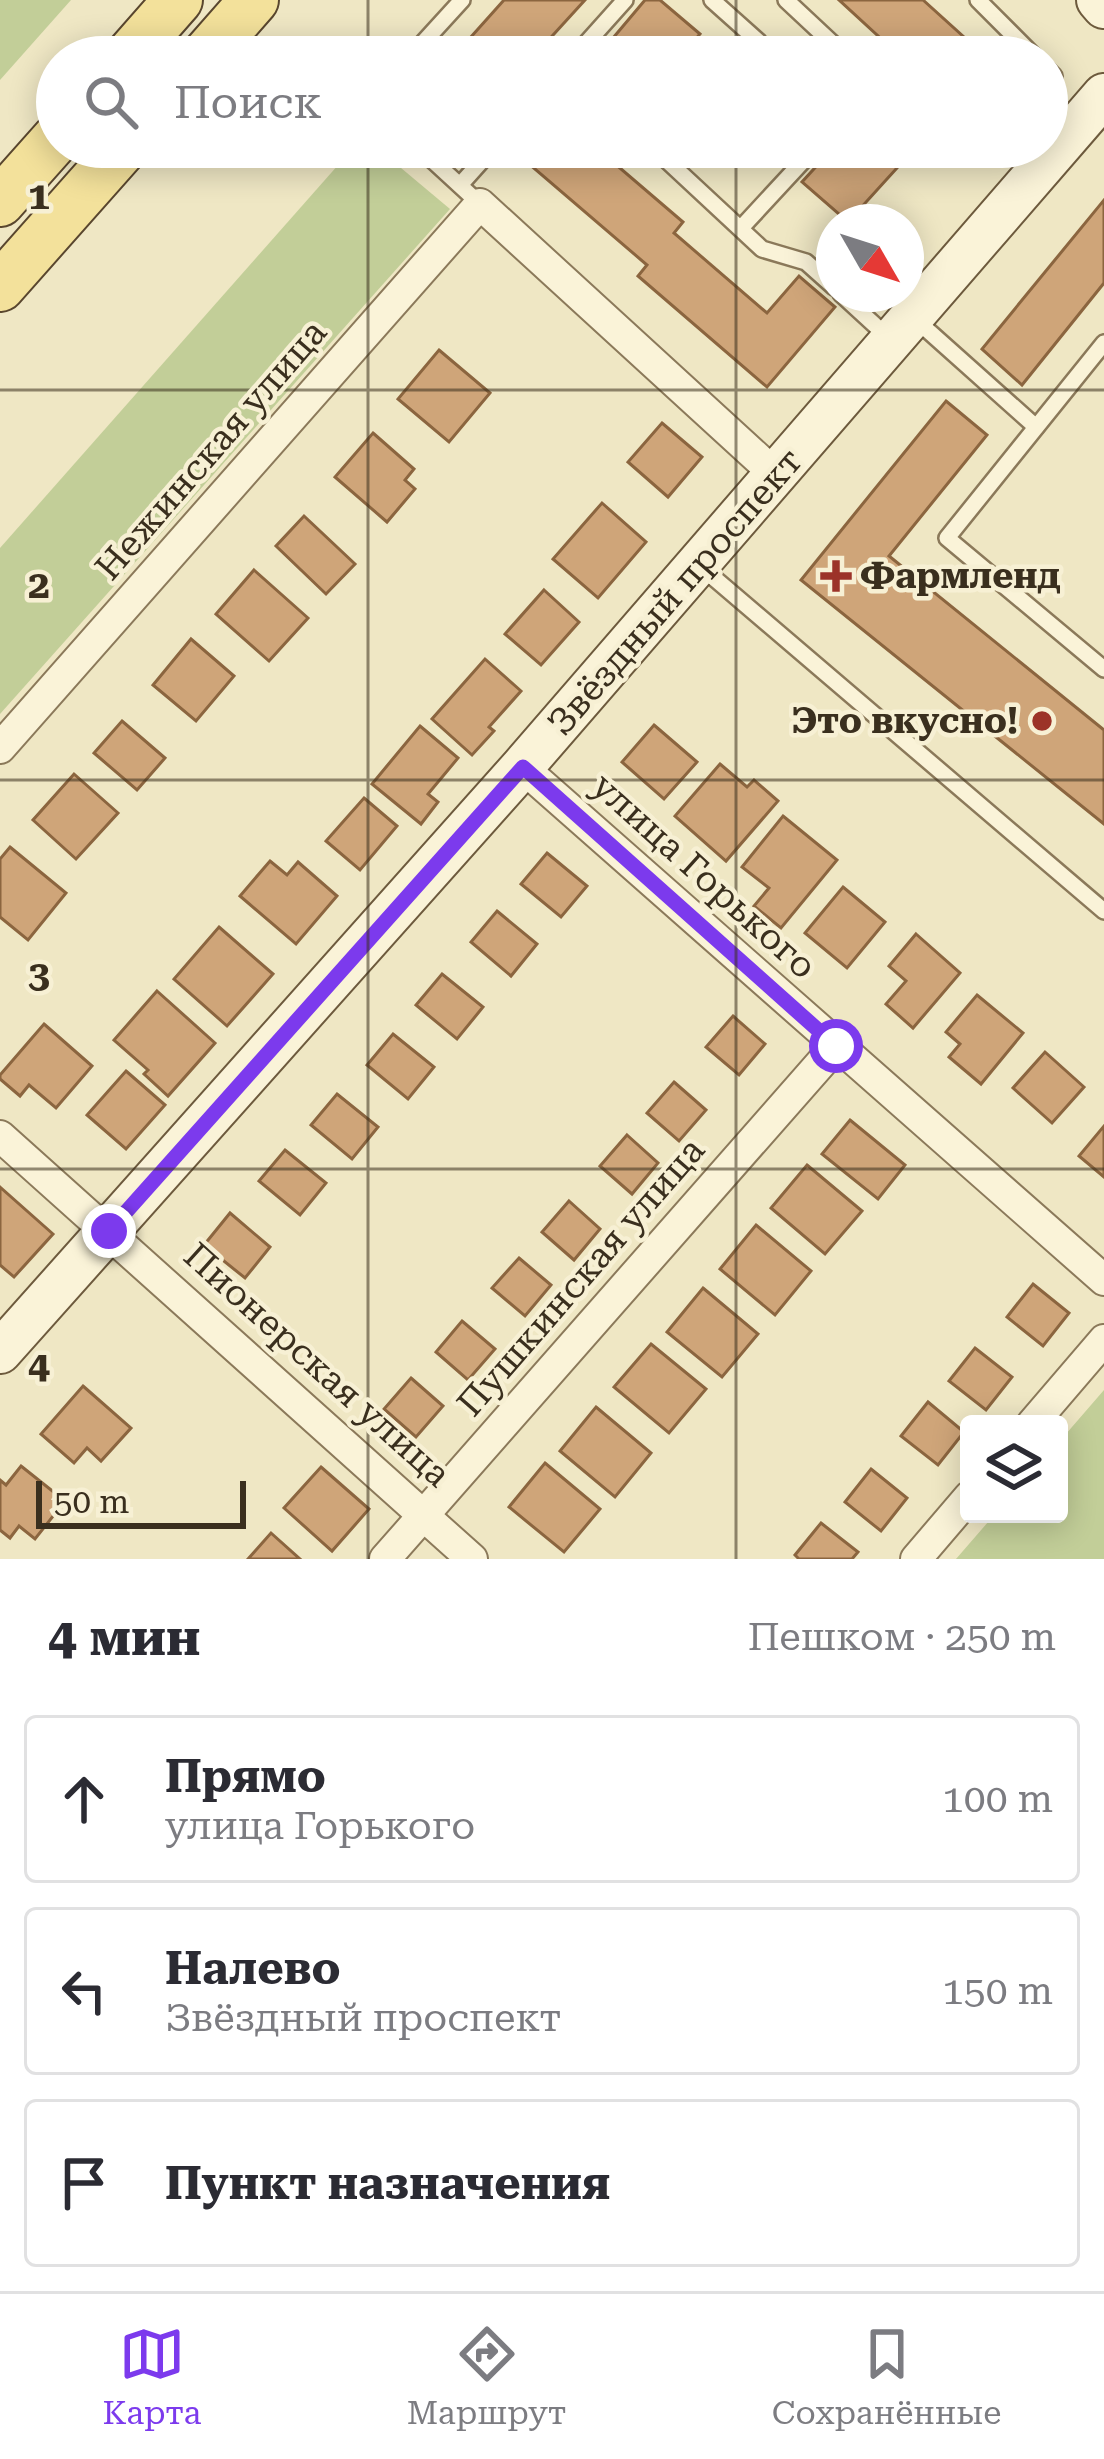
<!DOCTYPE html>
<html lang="ru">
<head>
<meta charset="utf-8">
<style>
  body { margin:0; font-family:"Roboto Serif",serif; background:#f2f2f3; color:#2b2b33 }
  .controls { position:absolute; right:36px; bottom:36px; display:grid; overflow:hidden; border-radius:12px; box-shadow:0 6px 30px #0003 }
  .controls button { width:108px; height:108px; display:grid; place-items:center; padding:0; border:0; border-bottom:3px solid #e1e1e2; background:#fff; color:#2b2b33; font:60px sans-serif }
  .compass { position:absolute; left:816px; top:204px; width:108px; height:108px; border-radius:50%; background:#fff; box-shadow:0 6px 30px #0003; rotate:129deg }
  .scale { position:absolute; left:36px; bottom:30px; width:210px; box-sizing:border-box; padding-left:12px; border:6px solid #3a2f1e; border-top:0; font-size:33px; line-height:42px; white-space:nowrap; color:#3a2f1e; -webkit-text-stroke:9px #f7f0d4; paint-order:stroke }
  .stop { position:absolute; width:36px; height:36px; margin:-27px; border:9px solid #7c3aed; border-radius:50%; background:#fff }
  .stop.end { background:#7c3aed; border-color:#fff; box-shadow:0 3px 12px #0008 }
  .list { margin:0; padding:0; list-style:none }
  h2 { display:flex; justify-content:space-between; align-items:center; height:156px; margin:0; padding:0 48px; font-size:51px }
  h2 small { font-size:39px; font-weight:400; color:#7c7c81 }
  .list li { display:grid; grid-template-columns:78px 1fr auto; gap:36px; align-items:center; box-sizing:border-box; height:168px; margin:0 24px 24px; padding:0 24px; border:3px solid #e1e1e2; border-radius:12px }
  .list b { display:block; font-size:45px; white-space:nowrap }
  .list p { margin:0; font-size:39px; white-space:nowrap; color:#7c7c81 }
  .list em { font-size:39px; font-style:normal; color:#7c7c81 }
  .icon { flex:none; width:66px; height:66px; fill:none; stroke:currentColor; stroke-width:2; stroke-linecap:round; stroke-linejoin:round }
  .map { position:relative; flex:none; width:1104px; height:1559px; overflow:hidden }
  .search { position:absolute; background:#fff; box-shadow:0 6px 30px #0003; left:36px; right:36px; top:36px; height:132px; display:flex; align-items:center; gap:30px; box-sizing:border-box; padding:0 42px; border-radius:66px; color:#7c7c81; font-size:45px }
  .sheet { height:732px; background:#fff }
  nav { display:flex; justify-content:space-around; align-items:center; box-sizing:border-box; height:168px; border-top:3px solid #e1e1e2; background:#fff; font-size:33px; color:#7c7c81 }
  nav a { display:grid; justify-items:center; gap:6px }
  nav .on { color:#7c3aed }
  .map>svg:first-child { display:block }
  .green { fill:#c2ce98 }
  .building { fill:#cfa579; stroke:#8b653f; stroke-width:3 }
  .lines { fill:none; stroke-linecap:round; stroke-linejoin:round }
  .lane-casing { stroke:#8b795a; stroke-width:20 }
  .street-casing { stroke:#8b795a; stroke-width:34 }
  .secondary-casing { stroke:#6d5a3d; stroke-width:46 }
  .primary-casing { stroke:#59462e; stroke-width:52 }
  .lane { stroke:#faf3d8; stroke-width:15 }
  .street { stroke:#faf3d8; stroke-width:30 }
  .secondary { stroke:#faf3d8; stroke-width:42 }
  .primary { stroke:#f3e19b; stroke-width:48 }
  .route { stroke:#7c3aed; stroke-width:15 }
  .grid { fill:none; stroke:#3a2f1e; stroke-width:3; stroke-opacity:0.55 }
  .poi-dot { fill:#9c3328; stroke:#f7f0d4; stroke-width:4.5 }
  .labels { text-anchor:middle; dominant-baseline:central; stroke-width:9; stroke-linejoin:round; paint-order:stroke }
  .street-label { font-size:36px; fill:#3a2f1e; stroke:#f7f0d4 }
  .poi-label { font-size:36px; font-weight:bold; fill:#3a2f1e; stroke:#f7f0d4; text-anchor:start }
  .grid-label { font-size:39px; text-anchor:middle; font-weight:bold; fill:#3a2f1e; stroke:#f7f0d4; stroke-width:9; stroke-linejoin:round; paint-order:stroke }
</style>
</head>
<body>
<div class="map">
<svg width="1104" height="1559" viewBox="0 0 1104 1559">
  <rect width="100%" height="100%" fill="#efe7c4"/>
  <!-- green -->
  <g class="green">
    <polygon points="0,0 71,0 0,80"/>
    <polygon points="354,147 376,147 450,209 0,714 0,548"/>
    <polygon points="1104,1390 1104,1559 956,1559 995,1514 1059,1514 1059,1442"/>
  </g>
  <!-- building -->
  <g class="building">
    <polygon points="504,0 585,0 533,57 453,57"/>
    <polygon points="645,0 660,0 700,34 680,57 597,57"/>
    <polygon points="839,0 923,0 986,57 901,57"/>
    <polygon points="520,147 603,147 600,151 683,222 674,233 767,313 799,276 835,307 767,387 638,276 647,265 515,152"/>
    <polygon points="834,147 916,147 848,222 802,182"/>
    <polygon points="1104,200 1104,283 1022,385 982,349"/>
    <polygon points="439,350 490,393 449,442 398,399"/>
    <polygon points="946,401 987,435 889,556 1104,730 1104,824 801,580"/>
    <polygon points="662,423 702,457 668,497 628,462"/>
    <polygon points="373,433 414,469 405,480 415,489 387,522 335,477"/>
    <polygon points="602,503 646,542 598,598 553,559"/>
    <polygon points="304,516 355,564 326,594 276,546"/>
    <polygon points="254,570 308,618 269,661 216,614"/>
    <polygon points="544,590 579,622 541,665 505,634"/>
    <polygon points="191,639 234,676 196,721 153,685"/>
    <polygon points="485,659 521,691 489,727 494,731 472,755 432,719"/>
    <polygon points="122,721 165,758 137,790 94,753"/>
    <polygon points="654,725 697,762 664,799 622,762"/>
    <polygon points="420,726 458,758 428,794 438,802 421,824 372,784"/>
    <polygon points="720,764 747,787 754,780 778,801 726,861 675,816"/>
    <polygon points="74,774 118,813 76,859 33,820"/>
    <polygon points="364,798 397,826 360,870 326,841"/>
    <polygon points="783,816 837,860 781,928 754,906 769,888 742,867"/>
    <polygon points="10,847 66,893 28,940 0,917 0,859"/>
    <polygon points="547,853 587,886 561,917 521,884"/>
    <polygon points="270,861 287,875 298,862 337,896 296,944 240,896"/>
    <polygon points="843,887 885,922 847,968 805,933"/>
    <polygon points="497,911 537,944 511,976 471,942"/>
    <polygon points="219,927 273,974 227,1026 174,979"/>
    <polygon points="916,934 960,973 913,1028 886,1004 906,981 889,966"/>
    <polygon points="442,974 483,1007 457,1039 416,1005"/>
    <polygon points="157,991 215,1043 168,1096 144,1074 148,1070 114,1040"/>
    <polygon points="977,995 1023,1033 981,1084 949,1057 960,1044 946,1032"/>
    <polygon points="733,1016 765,1044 739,1075 706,1047"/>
    <polygon points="44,1024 92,1066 56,1108 29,1085 20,1096 0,1079 0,1075"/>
    <polygon points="393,1034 434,1067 408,1099 367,1065"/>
    <polygon points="1045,1052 1084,1087 1052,1123 1013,1088"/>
    <polygon points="126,1071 165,1105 126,1149 87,1115"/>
    <polygon points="674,1082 706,1110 679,1141 647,1113"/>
    <polygon points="337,1094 378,1127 352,1159 311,1125"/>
    <polygon points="850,1120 905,1165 878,1199 822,1154"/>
    <polygon points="1104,1126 1104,1177 1079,1156"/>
    <polygon points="627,1135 658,1163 632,1194 600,1166"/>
    <polygon points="285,1150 326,1183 300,1215 259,1181"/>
    <polygon points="807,1165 862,1211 825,1254 771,1208"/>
    <polygon points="0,1187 53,1234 14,1277 0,1265"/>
    <polygon points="569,1201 600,1229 574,1260 542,1232"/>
    <polygon points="230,1213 270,1247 245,1278 204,1245"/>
    <polygon points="756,1225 811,1271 775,1315 720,1269"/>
    <polygon points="519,1258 551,1285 525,1316 492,1288"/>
    <polygon points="1033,1284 1069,1313 1043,1346 1007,1317"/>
    <polygon points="703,1288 758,1334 722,1377 667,1332"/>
    <polygon points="462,1321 495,1349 468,1380 436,1352"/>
    <polygon points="651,1344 706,1389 669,1433 614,1387"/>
    <polygon points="975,1348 1012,1377 986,1410 949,1381"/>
    <polygon points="411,1378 443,1406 416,1437 384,1409"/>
    <polygon points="83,1386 131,1428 101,1461 87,1448 74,1463 41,1434"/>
    <polygon points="928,1402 964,1432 938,1465 901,1436"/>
    <polygon points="596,1407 651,1453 615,1497 560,1451"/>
    <polygon points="545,1463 600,1509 564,1552 509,1507"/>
    <polygon points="21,1466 65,1501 35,1539 19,1526 10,1538 0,1530 0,1480 6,1485"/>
    <polygon points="321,1467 369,1509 332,1551 284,1508"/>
    <polygon points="871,1469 907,1498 881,1531 845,1502"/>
    <polygon points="821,1523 858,1552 852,1559 799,1559 795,1555"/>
    <polygon points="271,1533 300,1559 248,1559"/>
  </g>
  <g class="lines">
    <defs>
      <g id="lane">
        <polyline points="712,0 759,42 745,57"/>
        <polyline points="786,0 847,57"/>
        <polyline points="978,0 1035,57"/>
        <polyline points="410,57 462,0"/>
        <polyline points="574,57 625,0"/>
        <polyline points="1047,69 1054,76"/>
        <polyline points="418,147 480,204"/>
        <polyline points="668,147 661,155 762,249 806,262 834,287"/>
        <polyline points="460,185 494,147"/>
        <polyline points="741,228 816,147"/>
        <polyline points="841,294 890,339"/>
        <polyline points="915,319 1036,427"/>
        <polyline points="1104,343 947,538 1104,669"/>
        <polyline points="700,566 1104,911"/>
      </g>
      <g id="street">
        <polyline points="0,748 480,204 776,475"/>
        <polyline points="522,767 1104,1280"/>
        <polyline points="0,1136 472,1559"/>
        <polyline points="1032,1424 1104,1340"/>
        <polyline points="385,1559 836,1046"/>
        <polyline points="916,1559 969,1497"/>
      </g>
      <g id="secondary">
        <polyline points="1098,0 1104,7"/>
        <polyline points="0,1352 522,767 1104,95"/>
      </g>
      <g id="primary">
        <polyline points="128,57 178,0"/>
        <polyline points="204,57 254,0"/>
        <polyline points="0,202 57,138"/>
        <polyline points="0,287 124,147"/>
      </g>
    </defs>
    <!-- lane casing -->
    <use href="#lane" class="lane-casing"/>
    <!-- street casing -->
    <use href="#street" class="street-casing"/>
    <!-- secondary casing -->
    <use href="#secondary" class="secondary-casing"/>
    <!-- primary casing -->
    <use href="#primary" class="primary-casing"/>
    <!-- lane -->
    <use href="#lane" class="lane"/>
    <!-- street -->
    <use href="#street" class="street"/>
    <!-- secondary -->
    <use href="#secondary" class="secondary"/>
    <!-- primary -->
    <use href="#primary" class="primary"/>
  </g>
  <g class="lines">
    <!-- route -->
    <polyline class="route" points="109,1231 523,767 836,1046"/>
  </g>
  <!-- grid -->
  <path class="grid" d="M 368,0 L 368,57M 736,0 L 736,57M 368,147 L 368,1559M 736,147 L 736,1559M 0,390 L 1104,390M 0,780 L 1104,780M 0,1169 L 1104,1169"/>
  <!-- markers -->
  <g class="poi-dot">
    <path d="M830 558h12v12h12v12h-12v12h-12v-12h-12v-12h12z"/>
    <circle cx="1042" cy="721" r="12"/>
  </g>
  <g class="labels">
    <!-- street labels -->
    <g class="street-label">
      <text transform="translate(211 450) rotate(-49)">Нежинская улица</text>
      <text transform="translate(675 592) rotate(-49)">Звёздный проспект</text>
      <text transform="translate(704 876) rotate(42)">улица Горького</text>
      <text transform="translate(581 1277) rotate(-49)">Пушкинская улица</text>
      <text transform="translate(317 1365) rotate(42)">Пионерская улица</text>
    </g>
    <!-- poi labels -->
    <g class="poi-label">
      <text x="860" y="576">Фармленд</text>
      <text x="1018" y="721" text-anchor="end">Это вкусно!</text>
    </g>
  </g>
  <g class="grid-label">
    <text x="39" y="209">1</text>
    <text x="39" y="598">2</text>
    <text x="39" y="988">3</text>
    <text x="39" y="1378">4</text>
  </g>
</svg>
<div class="controls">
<button><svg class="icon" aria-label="layers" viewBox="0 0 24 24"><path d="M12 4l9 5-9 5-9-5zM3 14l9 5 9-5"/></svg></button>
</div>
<svg class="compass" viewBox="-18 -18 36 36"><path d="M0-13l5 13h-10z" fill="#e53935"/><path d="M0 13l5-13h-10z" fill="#7c7c81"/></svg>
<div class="scale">50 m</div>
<div class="stop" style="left:836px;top:1046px"></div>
<div class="stop end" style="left:109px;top:1231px"></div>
<div class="search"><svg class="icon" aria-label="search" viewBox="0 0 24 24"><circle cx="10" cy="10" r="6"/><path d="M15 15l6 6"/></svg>Поиск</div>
</div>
<section class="sheet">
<h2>4 мин<small>Пешком · 250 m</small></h2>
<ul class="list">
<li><svg class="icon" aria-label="ahead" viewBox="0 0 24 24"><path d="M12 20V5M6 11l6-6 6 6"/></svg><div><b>Прямо</b><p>улица Горького</p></div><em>100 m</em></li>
<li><svg class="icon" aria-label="left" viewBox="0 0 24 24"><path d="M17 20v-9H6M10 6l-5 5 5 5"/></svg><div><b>Налево</b><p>Звёздный проспект</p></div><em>150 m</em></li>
<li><svg class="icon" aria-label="arrive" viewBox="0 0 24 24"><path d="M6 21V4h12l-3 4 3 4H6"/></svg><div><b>Пункт назначения</b></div></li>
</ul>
</section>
<nav>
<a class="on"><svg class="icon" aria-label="map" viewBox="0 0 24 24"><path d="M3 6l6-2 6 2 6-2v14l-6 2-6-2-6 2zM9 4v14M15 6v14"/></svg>Карта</a>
<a><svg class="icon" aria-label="directions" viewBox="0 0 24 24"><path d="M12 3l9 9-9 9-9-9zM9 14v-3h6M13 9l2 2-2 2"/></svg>Маршрут</a>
<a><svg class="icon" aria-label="saved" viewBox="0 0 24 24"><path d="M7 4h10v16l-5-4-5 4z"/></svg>Сохранённые</a>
</nav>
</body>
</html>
